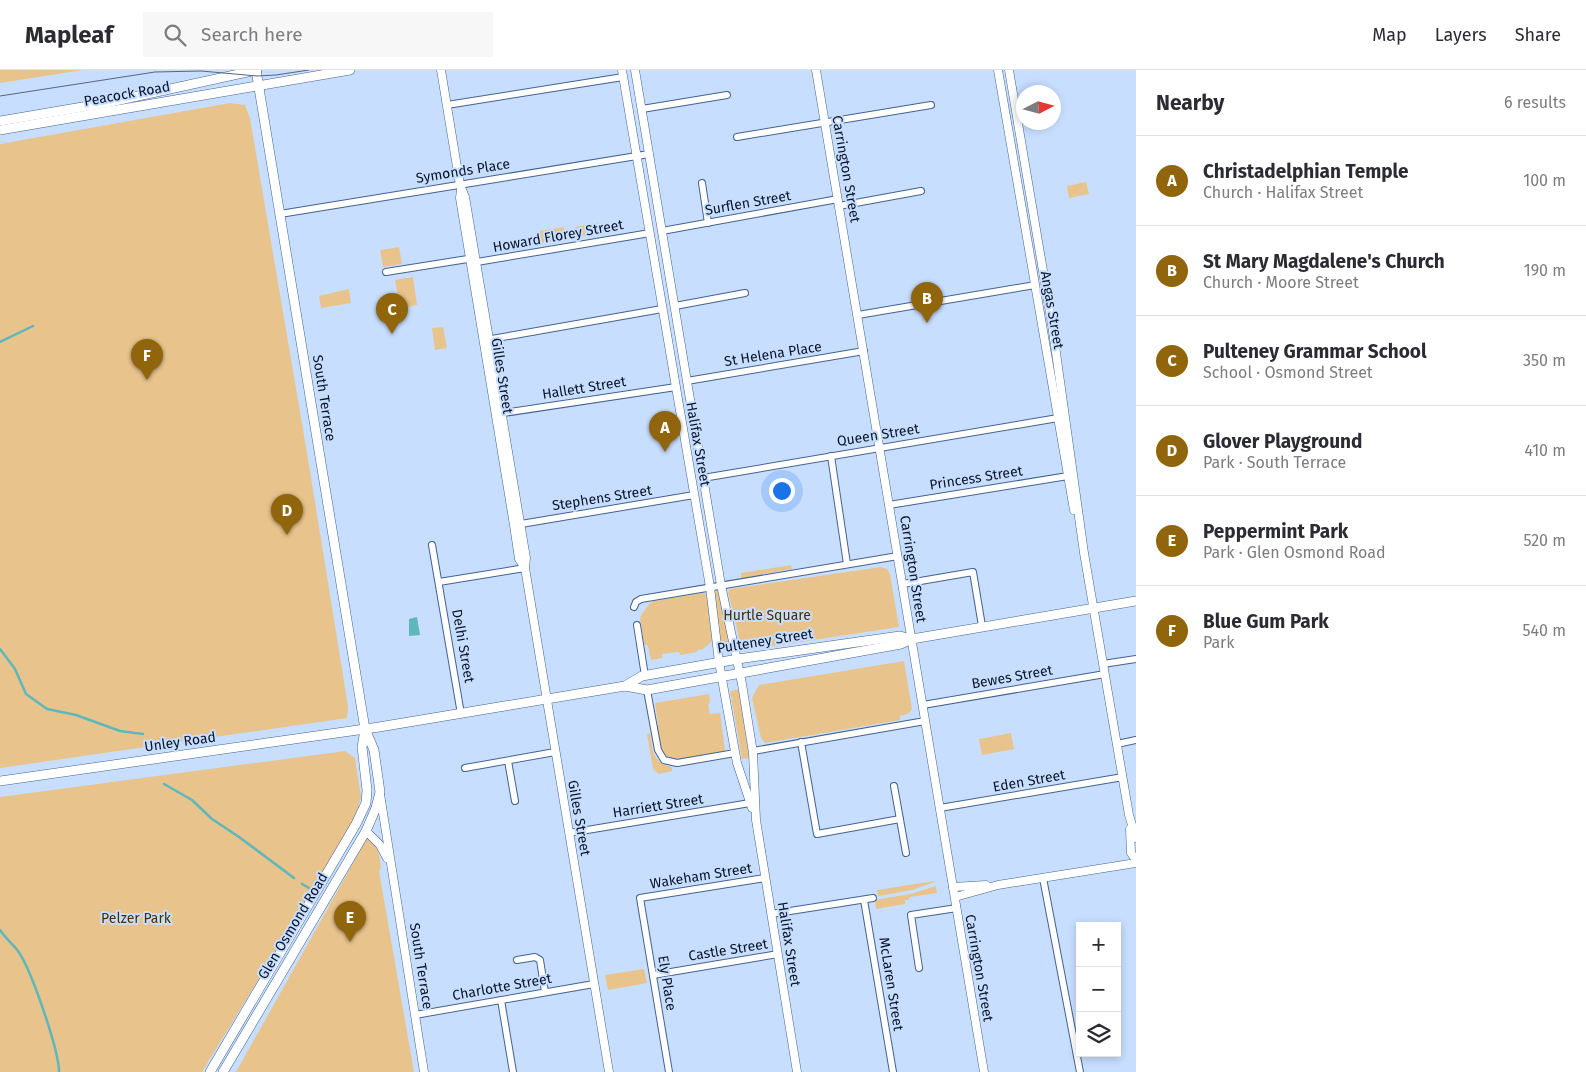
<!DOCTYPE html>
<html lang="en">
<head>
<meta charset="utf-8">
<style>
  body { margin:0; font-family:"Fira Sans",sans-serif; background:#f7f7f7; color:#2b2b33 }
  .controls { position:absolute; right:15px; bottom:15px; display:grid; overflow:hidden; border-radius:0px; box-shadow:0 2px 8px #0003 }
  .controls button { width:45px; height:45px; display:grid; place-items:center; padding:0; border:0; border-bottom:1px solid #e1e1e2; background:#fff; color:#2b2b33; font:25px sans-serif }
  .compass { position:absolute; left:1016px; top:15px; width:45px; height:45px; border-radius:50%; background:#fff; box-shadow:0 2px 8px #0003; rotate:84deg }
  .you { position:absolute; left:781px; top:420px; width:18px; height:18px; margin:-12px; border:4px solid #fff; border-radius:50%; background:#1a73e8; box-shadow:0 0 0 8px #1a73e833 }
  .badge { display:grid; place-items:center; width:32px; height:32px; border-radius:50%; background:#90650c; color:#fff; font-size:16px; font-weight:700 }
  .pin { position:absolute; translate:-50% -41px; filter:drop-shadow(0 1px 2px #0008) }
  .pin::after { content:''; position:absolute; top:26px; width:18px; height:15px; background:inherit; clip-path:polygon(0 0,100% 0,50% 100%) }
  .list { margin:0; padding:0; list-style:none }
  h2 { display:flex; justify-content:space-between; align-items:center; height:65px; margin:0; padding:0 20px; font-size:21px }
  h2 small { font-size:16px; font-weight:400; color:#7c7c81 }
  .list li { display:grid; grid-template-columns:32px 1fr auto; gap:15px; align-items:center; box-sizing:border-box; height:90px; padding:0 20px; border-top:1px solid #e1e1e2 }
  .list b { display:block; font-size:19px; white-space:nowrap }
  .list p { margin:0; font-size:16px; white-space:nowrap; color:#7c7c81 }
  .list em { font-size:16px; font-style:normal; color:#7c7c81 }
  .icon { flex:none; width:28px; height:28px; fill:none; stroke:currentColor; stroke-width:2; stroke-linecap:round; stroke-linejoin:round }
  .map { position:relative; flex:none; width:1136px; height:1002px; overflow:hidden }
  header { display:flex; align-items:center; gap:30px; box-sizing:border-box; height:70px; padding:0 25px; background:#fff; border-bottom:1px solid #e1e1e2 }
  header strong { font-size:24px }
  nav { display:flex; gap:28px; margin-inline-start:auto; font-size:18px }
  .search { width:350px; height:45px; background:#f7f7f7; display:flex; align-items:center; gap:12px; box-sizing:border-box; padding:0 18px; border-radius:0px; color:#7c7c81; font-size:19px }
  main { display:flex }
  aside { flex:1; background:#fff }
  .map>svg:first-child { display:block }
  .green { fill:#e8c48c }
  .water { fill:#5eb7ba }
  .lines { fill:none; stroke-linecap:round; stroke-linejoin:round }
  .stream { stroke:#5eb7ba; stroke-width:2.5 }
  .minor-casing { stroke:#436292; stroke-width:8 }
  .tertiary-casing { stroke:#436292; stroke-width:9 }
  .secondary-casing { stroke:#436292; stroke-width:10 }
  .minor { stroke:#fff; stroke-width:6 }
  .tertiary { stroke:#fff; stroke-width:8 }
  .secondary { stroke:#fff; stroke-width:9 }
  .tram { stroke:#56667f; stroke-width:1 }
  .labels { text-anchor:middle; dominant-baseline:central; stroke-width:4; stroke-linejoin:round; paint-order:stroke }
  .street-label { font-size:14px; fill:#081427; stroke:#c8deff }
  .park-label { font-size:14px; fill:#462e00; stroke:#c8deff }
</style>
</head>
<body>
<header>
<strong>Mapleaf</strong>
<div class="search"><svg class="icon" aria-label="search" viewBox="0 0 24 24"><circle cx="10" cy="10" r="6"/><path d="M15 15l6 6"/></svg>Search here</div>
<nav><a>Map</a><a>Layers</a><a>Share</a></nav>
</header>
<main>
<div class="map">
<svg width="1136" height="1002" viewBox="0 0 1136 1002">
  <rect width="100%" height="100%" fill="#c8deff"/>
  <!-- green -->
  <g class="green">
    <polygon points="0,0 83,0 0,13"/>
    <polygon points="230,33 245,35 250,48 307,383 348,636 347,648 0,698 0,74"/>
    <polygon points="1086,112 1089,124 1069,128 1067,116"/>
    <polygon points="598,153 600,163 576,167 575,157"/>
    <polygon points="564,157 566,169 542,173 540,161"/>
    <polygon points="399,177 402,194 383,197 380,180"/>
    <polygon points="413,207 417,235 400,238 395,210"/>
    <polygon points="349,219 351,233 321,238 319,226"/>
    <polygon points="443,257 447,278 435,280 432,258"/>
    <polygon points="791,495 792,499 741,508 741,503"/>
    <polygon points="881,497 887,499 890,504 899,557 741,581 736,554 728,523 730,519"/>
    <polygon points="718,521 731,576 719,578 714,522"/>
    <polygon points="703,523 706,524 708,527 712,571 703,579 697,580 697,582 680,585 679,582 662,584 662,588 651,590 648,576 644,574 640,547 649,534 654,531"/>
    <polygon points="904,591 912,639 908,644 900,646 900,650 765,673 761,668 752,628 759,615"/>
    <polygon points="741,619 748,660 749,688 742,689 730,621"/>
    <path d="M 709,624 L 710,633 L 708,634 L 710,644 L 720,643 L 725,681 L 721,683 C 709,685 671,695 663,684 C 658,678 658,664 656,657 L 658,654 L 655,633 Z"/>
    <path d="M 650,663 C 653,680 652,693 672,697 L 672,701 L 659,704 L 653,699 L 647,664 Z"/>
    <polygon points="1011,663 1014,679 982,685 979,669"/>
    <polygon points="345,681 355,688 361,727 353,754 202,1002 0,1002 0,727"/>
    <polygon points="369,767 377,773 381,797 379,801 414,1002 236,1002 366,770"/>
    <polygon points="935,811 935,812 912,820 878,826 877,820"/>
    <polygon points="936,816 937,823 910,827 908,830 905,830 905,834 876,839 875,830 910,824"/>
    <polygon points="644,899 647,913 608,920 605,905"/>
  </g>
  <!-- water -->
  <polygon class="water" points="417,547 420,565 409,566 409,549"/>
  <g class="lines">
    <!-- stream -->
    <g class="stream">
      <polyline points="0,272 33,256"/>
      <polyline points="0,579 15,599 26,624 47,639 76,645 120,661 143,664"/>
      <polyline points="164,714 192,730 212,749 239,767 294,808"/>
      <polyline points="302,814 309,818"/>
      <path d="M 0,860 C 5,868 12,873 18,881 C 31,899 59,980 59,1002"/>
    </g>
    <defs>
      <g id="minor">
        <polyline points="447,35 623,7"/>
        <polyline points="642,39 727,25"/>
        <polyline points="737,67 931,35"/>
        <polyline points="702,113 708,153"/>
        <polyline points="839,136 921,121"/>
        <polyline points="280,144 649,84"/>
        <polyline points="662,161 838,129"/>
        <polyline points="471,193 650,163"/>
        <polyline points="386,202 474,188"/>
        <polyline points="675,236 745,223"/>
        <polyline points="858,245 1035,215"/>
        <polyline points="486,270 662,239"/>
        <polyline points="687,311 864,281"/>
        <polyline points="497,344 676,317"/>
        <polyline points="831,386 847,494"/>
        <polyline points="703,408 1058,348"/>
        <polyline points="889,435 1068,406"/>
        <polyline points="515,455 694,425"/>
        <polyline points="432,475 461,644"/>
        <polyline points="439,512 525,498"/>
        <polyline points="903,514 973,502 982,556"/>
        <polyline points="634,537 636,532 641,529 898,486"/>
        <polyline points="637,555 645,606"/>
        <polyline points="1103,594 1136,589"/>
        <polyline points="647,620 658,680 664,690 677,693 735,683"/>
        <polyline points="923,635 1105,604"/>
        <polyline points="801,672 817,764 900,749"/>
        <polyline points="1117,674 1136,670"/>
        <polyline points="753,681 925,651"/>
        <polyline points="508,691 515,731"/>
        <polyline points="465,698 555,682"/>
        <polyline points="894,716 906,783"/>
        <polyline points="940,738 1123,707"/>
        <polyline points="569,763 750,733"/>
        <polyline points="1043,808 1080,1002"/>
        <polyline points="864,830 893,1002"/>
        <polyline points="771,844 873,828"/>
        <polyline points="517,890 535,887 540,890 545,922"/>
        <polyline points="919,898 911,845 957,838"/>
        <polyline points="653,905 778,884"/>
        <polyline points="501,930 513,1002"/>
        <polyline points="415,945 594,914"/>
        <polyline points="669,1002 640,828 765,808"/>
      </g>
      <g id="tertiary">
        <polyline points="441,0 460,115 465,127 526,488 525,498 609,1002"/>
        <polyline points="622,0 710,517 719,592 737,693 752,738"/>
        <polyline points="635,0 721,515 742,614 753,683 756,750 797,1002"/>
        <polyline points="816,0 984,1002"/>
        <polyline points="998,0 1074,440"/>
        <polyline points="1009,0 1052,254 1084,483 1129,745 1136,768"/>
        <polyline points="461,119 460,128 514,455 519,489 525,498"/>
        <polyline points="380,724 424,1002"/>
        <polyline points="1130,759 1131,783 1136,790"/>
        <polyline points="366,761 380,775 387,788"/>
        <polyline points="953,817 986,815"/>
        <polyline points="955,827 998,815 1136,793"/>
      </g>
      <g id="secondary">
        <polyline points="0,51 106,33 257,0"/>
        <polyline points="0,60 350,0"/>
        <polyline points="625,616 647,620 901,574 912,569 1136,531"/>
        <polyline points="0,711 379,657 625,616 642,606 738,589 900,566 912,569"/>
        <polyline points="210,1002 356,754 366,733 367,720 362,677 365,660"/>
        <polyline points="223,1002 366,761 376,738 380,722 374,680 365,659 256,0"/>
      </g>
    </defs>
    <!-- minor casing -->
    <use href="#minor" class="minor-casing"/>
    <!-- tertiary casing -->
    <use href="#tertiary" class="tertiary-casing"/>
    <!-- secondary casing -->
    <use href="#secondary" class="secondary-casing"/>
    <!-- minor -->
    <use href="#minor" class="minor"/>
    <!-- tertiary -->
    <use href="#tertiary" class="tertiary"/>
    <!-- secondary -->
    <use href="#secondary" class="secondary"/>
    <!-- tram -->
    <polyline class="tram" points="0,26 155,2 201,1 257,6 276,5 309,0"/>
  </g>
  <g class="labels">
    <!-- street labels -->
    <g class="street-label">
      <text transform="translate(127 24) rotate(-10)">Peacock Road</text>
      <text transform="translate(846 99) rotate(80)">Carrington Street</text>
      <text transform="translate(463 101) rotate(-9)">Symonds Place</text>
      <text transform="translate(748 133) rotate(-10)">Surflen Street</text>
      <text transform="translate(558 166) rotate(-10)">Howard Florey Street</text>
      <text transform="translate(1052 240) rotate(80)">Angas Street</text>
      <text transform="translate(773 284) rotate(-9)">St Helena Place</text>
      <text transform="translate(502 306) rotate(81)">Gilles Street</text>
      <text transform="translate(584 318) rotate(-9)">Hallett Street</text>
      <text transform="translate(324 328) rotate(81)">South Terrace</text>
      <text transform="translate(878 365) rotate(-9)">Queen Street</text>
      <text transform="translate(698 374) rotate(80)">Halifax Street</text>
      <text transform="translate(976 408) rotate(-9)">Princess Street</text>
      <text transform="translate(602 428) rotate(-9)">Stephens Street</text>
      <text transform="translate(913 499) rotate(81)">Carrington Street</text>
      <text transform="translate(765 571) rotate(-9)">Pulteney Street</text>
      <text transform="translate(463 576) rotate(80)">Delhi Street</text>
      <text transform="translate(1012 607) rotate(-10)">Bewes Street</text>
      <text transform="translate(180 672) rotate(-8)">Unley Road</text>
      <text transform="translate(1029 711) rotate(-10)">Eden Street</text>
      <text transform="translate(658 736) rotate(-9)">Harriett Street</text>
      <text transform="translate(579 748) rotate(80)">Gilles Street</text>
      <text transform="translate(701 806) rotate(-9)">Wakeham Street</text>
      <text transform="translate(293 856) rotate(-59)">Glen Osmond Road</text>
      <text transform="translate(789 874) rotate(81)">Halifax Street</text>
      <text transform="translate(728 880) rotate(-9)">Castle Street</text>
      <text transform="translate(421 896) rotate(81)">South Terrace</text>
      <text transform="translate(979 898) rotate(80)">Carrington Street</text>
      <text transform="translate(667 913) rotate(81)">Ely Place</text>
      <text transform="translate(891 914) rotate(81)">McLaren Street</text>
      <text transform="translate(502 917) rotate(-10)">Charlotte Street</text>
    </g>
    <!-- park labels -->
    <g class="park-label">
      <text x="767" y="545">Hurtle Square</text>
      <text x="136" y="848">Pelzer Park</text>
    </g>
  </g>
</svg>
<div class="controls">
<button>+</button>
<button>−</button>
<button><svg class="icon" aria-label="layers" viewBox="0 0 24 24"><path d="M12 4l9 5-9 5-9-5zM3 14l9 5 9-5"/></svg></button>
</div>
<svg class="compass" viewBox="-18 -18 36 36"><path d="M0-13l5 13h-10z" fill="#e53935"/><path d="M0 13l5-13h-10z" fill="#7c7c81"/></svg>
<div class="you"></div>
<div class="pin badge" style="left:665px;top:382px">A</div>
<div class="pin badge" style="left:927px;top:253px">B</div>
<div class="pin badge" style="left:392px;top:264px">C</div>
<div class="pin badge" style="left:287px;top:465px">D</div>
<div class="pin badge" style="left:350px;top:872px">E</div>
<div class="pin badge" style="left:147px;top:310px">F</div>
</div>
<aside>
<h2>Nearby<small>6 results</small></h2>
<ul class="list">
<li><span class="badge">A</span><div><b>Christadelphian Temple</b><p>Church · Halifax Street</p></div><em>100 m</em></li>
<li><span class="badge">B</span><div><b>St Mary Magdalene's Church</b><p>Church · Moore Street</p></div><em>190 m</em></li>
<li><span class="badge">C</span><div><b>Pulteney Grammar School</b><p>School · Osmond Street</p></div><em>350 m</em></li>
<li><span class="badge">D</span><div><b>Glover Playground</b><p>Park · South Terrace</p></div><em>410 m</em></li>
<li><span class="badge">E</span><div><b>Peppermint Park</b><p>Park · Glen Osmond Road</p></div><em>520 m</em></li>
<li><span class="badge">F</span><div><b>Blue Gum Park</b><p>Park</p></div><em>540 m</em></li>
</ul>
</aside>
</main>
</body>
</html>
